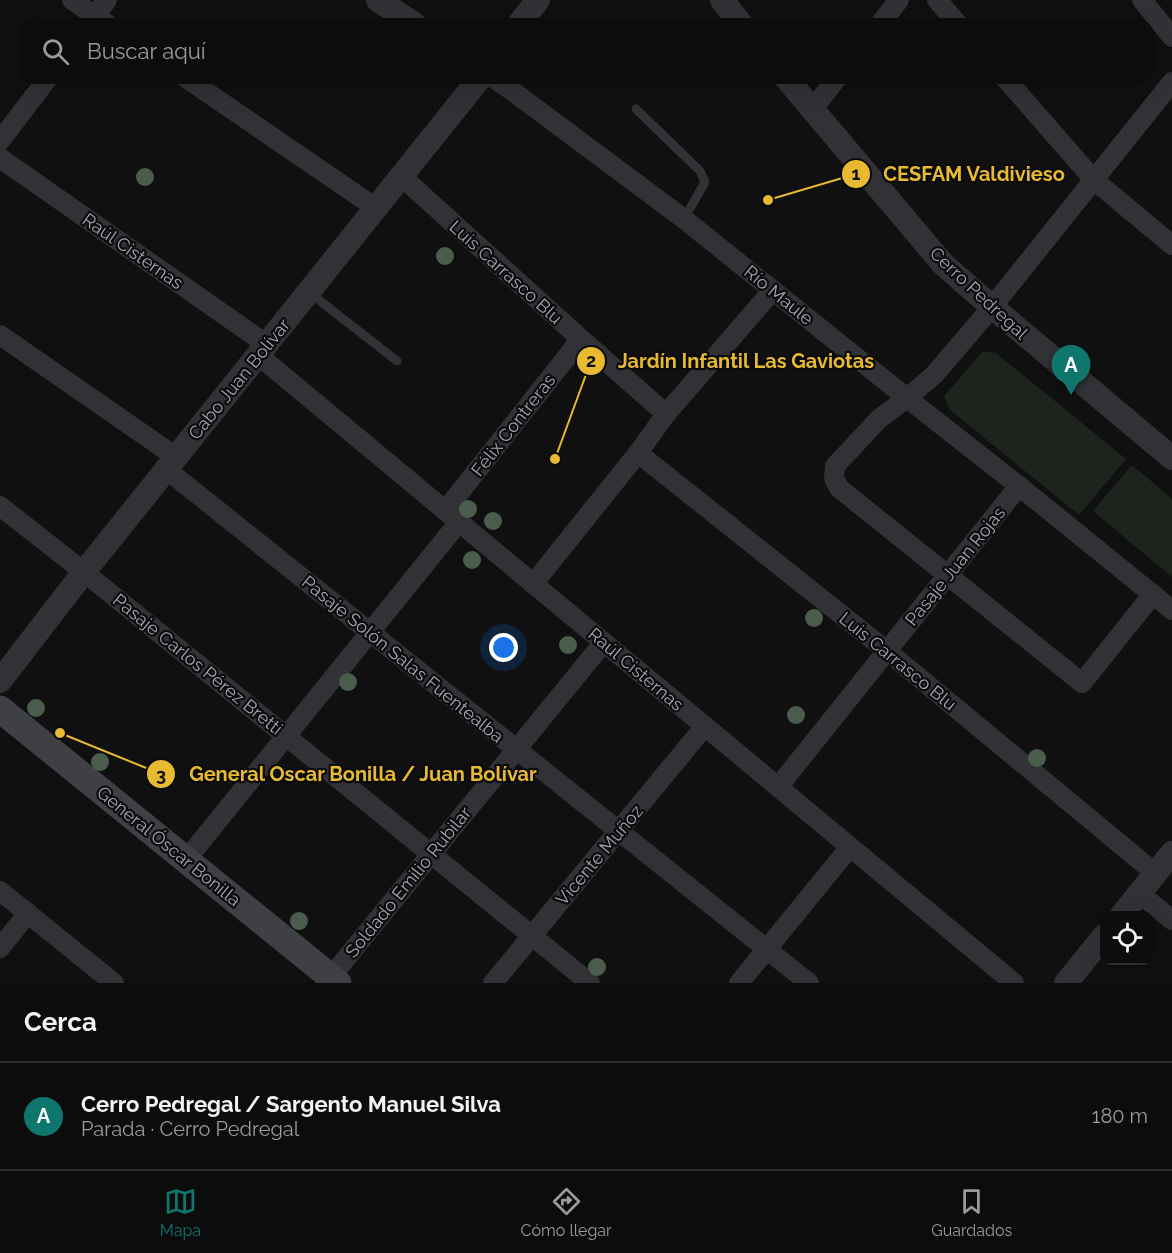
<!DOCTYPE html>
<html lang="es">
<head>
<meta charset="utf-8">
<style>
  body { margin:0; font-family:Raleway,sans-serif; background:#151516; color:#f1f3f6 }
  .controls { position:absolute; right:18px; bottom:18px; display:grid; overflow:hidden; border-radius:12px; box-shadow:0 6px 24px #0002 }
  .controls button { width:54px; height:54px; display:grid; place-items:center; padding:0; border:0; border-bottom:2px solid #2c2c2e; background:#0c0c0d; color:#f1f3f6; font:30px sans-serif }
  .you { position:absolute; left:504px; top:648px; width:21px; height:21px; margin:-15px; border:4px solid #fff; border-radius:50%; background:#1a73e8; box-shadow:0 0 0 9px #1a73e833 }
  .badge { display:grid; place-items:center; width:39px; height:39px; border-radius:50%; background:#0f766e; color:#fff; font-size:20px; font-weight:700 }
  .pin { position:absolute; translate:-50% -50px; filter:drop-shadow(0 2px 3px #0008) }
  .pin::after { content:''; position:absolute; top:32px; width:21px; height:18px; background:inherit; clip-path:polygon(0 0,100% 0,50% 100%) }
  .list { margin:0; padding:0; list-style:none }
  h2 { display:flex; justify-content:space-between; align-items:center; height:78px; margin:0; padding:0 24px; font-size:26px }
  h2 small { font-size:20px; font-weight:400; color:#9a9b9d }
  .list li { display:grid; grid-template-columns:39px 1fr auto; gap:18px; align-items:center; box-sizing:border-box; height:108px; padding:0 24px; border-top:2px solid #2c2c2e }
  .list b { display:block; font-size:22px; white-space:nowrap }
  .list p { margin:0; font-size:20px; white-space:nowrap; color:#9a9b9d }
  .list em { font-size:20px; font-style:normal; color:#9a9b9d }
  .icon { flex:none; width:33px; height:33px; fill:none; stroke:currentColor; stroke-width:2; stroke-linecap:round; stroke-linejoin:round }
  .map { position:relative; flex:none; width:1172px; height:983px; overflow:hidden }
  .search { position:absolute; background:#0c0c0d; box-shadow:0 6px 24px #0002; left:18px; right:18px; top:18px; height:66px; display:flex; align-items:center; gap:15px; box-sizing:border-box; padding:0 21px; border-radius:18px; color:#9a9b9d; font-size:22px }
  .sheet { height:186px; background:#0c0c0d }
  nav { display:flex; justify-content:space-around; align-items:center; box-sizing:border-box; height:84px; border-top:2px solid #2c2c2e; background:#0c0c0d; font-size:16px; color:#9a9b9d }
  nav a { display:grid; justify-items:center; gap:3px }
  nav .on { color:#0f766e }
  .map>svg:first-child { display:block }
  .green { fill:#1d241e }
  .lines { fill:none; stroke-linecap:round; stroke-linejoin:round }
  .service { stroke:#313136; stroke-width:9 }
  .minor { stroke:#313136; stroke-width:20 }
  .tertiary { stroke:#313136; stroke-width:24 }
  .secondary { stroke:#3f4046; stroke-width:27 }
  .tree { fill:#4a5d4d }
  .labels { text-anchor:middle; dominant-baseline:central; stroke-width:4.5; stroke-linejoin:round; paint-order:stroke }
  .street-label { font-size:18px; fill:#a2a5b1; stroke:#0b0b0c }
  .leader { fill:none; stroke:#e8ba31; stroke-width:2 }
  .callout-dot { fill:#e8ba31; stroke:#0b0b0c; stroke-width:2 }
  .mark-label { font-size:18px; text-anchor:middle; font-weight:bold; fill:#111 }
  .callout-label { font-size:20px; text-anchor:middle; font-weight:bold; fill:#e8ba31; stroke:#0b0b0c; stroke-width:4.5; stroke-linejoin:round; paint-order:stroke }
</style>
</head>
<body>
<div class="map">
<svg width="1172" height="983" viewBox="0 0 1172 983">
  <rect width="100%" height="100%" fill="#101011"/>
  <!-- green -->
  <g class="green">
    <polygon points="983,351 996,353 1126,459 1079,515 950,410 944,396"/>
    <polygon points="1132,465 1172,499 1172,577 1093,511"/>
  </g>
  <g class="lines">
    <!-- service -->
    <g class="service">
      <polyline points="636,109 700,171 705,182 684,219"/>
      <polyline points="310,293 397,361"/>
    </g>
    <!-- minor -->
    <g class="minor">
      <polyline points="72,0 107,24"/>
      <polyline points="937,0 958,24"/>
      <polyline points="1142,0 1172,37"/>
      <polyline points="89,24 107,0"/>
      <polyline points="880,24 899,0"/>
      <polyline points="186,78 376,208"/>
      <polyline points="493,78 511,90 684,219 907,398 1019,486 1172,610"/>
      <polyline points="1005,78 1094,180 1172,245"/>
      <polyline points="812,110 837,78"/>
      <polyline points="0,141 48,78"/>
      <polyline points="0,158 266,344"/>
      <polyline points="401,176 581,339 666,414"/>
      <polyline points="0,335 176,457"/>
      <polyline points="258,355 1014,983"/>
      <polyline points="638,453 887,651 1155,873"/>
      <polyline points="166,469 809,983"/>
      <polyline points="0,506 84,572 590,983"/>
      <polyline points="445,511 581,339"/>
      <polyline points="533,584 638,453 666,414 773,290"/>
      <polyline points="1153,594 1082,683 839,488 834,478 835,466 879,419 907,398 934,375 992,307 1172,82"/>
      <polyline points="778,787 1019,486"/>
      <polyline points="186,860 459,522"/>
      <polyline points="0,891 114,983"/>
      <polyline points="1139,893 1172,920"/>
      <polyline points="0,948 28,913"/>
      <polyline points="326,983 604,642"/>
      <polyline points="493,983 705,726"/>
      <polyline points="739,983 850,847"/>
    </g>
    <!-- tertiary -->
    <g class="tertiary">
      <polyline points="378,0 414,24"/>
      <polyline points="722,0 741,24"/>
      <polyline points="519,24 538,0"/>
      <polyline points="786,78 943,264 992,307 1172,458"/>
      <polyline points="0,681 84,572 480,78"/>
      <polyline points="1121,916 1172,853"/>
      <polyline points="1066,983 1104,936"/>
    </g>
    <!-- secondary -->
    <polyline class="secondary" points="0,709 338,983"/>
  </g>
  <!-- trees -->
  <g class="tree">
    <circle cx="145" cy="177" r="9"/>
    <circle cx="445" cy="256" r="9"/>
    <circle cx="468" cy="509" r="9"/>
    <circle cx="493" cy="521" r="9"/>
    <circle cx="472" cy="560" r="9"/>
    <circle cx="814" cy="618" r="9"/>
    <circle cx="568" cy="645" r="9"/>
    <circle cx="348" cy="682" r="9"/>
    <circle cx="36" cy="708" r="9"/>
    <circle cx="796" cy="715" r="9"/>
    <circle cx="1037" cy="758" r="9"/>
    <circle cx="100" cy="762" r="9"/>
    <circle cx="299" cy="921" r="9"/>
    <circle cx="597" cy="967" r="9"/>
  </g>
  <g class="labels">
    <!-- street labels -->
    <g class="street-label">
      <text transform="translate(133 251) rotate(35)">Raúl Cisternas</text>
      <text transform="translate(506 272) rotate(42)">Luis Carrasco Blu</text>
      <text transform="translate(979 293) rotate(43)">Cerro Pedregal</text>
      <text transform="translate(779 295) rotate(39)">Río Maule</text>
      <text transform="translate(239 379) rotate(-51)">Cabo Juan Bolívar</text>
      <text transform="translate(513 425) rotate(-52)">Félix Contreras</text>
      <text transform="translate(955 566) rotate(-51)">Pasaje Juan Rojas</text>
      <text transform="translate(403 659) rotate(39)">Pasaje Solón Salas Fuentealba</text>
      <text transform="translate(898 661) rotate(39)">Luis Carrasco Blu</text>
      <text transform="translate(198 664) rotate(39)">Pasaje Carlos Pérez Bretti</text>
      <text transform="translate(636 669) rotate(40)">Raúl Cisternas</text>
      <text transform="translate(169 846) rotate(39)">General Óscar Bonilla</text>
      <text transform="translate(599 855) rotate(-50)">Vicente Muñoz</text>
      <text transform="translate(408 882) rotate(-51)">Soldado Emilio Rubilar</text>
    </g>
  </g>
  <!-- callouts -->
  <path class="leader" d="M768 200L856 174M555 459L591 361M60 733L161 774"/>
  <g class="callout-dot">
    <circle cx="768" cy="200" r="6"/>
    <circle cx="555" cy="459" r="6"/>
    <circle cx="60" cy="733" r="6"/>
    <circle cx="856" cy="174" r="15"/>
    <circle cx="591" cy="361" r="15"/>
    <circle cx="161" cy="774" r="15"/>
  </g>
  <g class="mark-label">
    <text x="856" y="180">1</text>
    <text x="591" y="367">2</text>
    <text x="161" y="781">3</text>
  </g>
  <g class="callout-label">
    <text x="974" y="181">CESFAM Valdivieso</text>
    <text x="746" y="368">Jardín Infantil Las Gaviotas</text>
    <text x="363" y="781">General Oscar Bonilla / Juan Bolívar</text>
  </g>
</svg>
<div class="controls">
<button><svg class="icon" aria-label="locate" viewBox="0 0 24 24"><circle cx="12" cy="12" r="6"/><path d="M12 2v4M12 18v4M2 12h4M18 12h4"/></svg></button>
</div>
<div class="you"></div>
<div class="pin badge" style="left:1071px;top:395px">A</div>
<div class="search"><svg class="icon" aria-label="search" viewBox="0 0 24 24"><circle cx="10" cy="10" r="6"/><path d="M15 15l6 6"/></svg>Buscar aquí</div>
</div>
<section class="sheet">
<h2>Cerca<small></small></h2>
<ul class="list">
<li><span class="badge">A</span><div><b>Cerro Pedregal / Sargento Manuel Silva</b><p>Parada · Cerro Pedregal</p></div><em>180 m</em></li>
</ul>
</section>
<nav>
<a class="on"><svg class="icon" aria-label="map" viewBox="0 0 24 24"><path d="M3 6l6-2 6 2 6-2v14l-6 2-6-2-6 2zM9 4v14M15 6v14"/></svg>Mapa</a>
<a><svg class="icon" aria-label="directions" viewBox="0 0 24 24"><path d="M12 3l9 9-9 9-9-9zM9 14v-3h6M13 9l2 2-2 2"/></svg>Cómo llegar</a>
<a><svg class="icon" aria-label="saved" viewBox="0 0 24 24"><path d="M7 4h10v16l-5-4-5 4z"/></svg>Guardados</a>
</nav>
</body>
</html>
